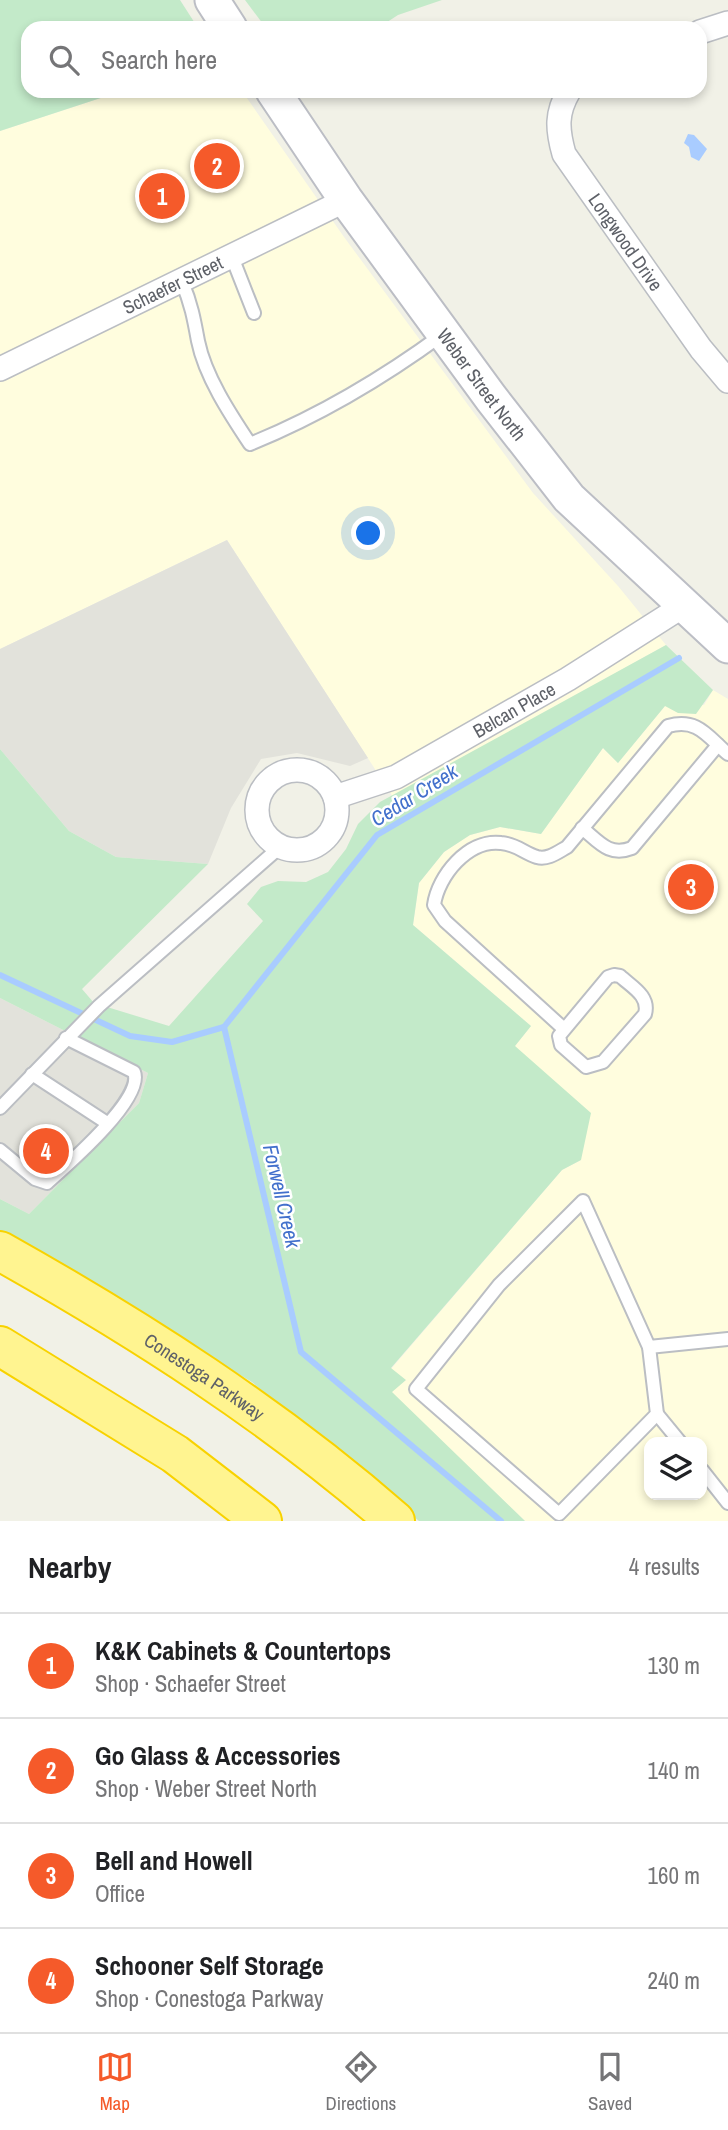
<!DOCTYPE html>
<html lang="en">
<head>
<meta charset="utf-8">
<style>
  body { margin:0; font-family:"Archivo Narrow",sans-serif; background:#f6f6f6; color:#202124 }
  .controls { position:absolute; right:21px; bottom:21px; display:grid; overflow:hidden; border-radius:14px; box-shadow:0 4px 10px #0003 }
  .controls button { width:63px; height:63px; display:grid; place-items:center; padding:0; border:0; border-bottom:2px solid #e0e0e0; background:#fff; color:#202124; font:35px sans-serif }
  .you { position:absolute; left:369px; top:534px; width:24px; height:24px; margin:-18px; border:5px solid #fff; border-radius:50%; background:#1a73e8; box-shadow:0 0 0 10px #1a73e833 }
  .badge { display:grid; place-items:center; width:46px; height:46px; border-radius:50%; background:#f55a2a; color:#fff; font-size:23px; font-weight:700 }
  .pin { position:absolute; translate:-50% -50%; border:4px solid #fff; box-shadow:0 2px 7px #0006 }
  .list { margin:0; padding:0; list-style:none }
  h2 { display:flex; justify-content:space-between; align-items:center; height:91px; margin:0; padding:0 28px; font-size:30px }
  h2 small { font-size:23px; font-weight:400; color:#757577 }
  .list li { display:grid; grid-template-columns:46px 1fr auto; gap:21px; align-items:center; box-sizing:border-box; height:105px; padding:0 28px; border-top:2px solid #e0e0e0 }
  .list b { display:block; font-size:26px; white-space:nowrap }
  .list p { margin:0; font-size:23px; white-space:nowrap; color:#757577 }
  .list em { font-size:23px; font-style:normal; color:#757577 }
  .icon { flex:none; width:38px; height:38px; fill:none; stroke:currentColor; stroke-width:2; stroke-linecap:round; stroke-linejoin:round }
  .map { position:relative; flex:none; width:728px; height:1521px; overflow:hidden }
  .search { position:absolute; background:#fff; box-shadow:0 4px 10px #0003; left:21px; right:21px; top:21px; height:77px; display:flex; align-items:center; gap:18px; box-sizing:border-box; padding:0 24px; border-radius:21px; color:#757577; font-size:26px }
  .sheet { height:511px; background:#fff }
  nav { display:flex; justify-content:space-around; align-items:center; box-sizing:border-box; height:98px; border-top:2px solid #e0e0e0; background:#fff; font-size:19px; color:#757577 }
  nav a { display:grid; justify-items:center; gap:4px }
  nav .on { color:#f55a2a }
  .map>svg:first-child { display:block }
  .commercial { fill:#fffdde; fill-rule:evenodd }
  .industrial { fill:#e2e2db }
  .green { fill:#c3eac9 }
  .water { fill:#a9ccff }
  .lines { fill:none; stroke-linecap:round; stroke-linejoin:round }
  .stream { stroke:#a9ccff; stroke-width:6 }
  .service-casing { stroke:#bbbec3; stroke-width:16 }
  .minor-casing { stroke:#bbbec3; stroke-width:26 }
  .secondary-casing { stroke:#bcbec5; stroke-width:37 }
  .motorway-casing { stroke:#f8d200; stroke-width:42 }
  .service { stroke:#fff; stroke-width:12 }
  .minor { stroke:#fff; stroke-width:23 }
  .secondary { stroke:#fff; stroke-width:33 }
  .motorway { stroke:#fff490; stroke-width:38 }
  .labels { text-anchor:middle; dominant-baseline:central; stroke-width:5; stroke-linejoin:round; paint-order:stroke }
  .street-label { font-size:19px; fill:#5e6168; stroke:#fff }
  .water-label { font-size:21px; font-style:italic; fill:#4270cc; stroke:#fff }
</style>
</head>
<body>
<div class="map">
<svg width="728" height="1521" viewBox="0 0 728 1521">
  <rect width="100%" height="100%" fill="#f1f1e7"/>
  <!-- commercial -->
  <g class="commercial">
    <polygon points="122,91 242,91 344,237 533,493 618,586 666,645 393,797 227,540 0,649 0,131"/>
    <path d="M 713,690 L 728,699 L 728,1521 L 525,1521 L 391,1392 L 391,1369 L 562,1170 L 581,1160 L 515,1046 L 531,1026 L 413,925 L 419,883 L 444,852 L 470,835 L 500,827 L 541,834 L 603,748 L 618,763 L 665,706 L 704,705 ZM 649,1442 L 702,1442 L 702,1495 L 649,1495 Z"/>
  </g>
  <!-- industrial -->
  <g class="industrial">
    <polygon points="227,540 368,758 350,766 297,753 261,759 231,808 208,864 116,857 69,831 0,749 0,649"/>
    <polygon points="0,998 148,1073 139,1103 29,1214 0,1199"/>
  </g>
  <!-- green -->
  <g class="green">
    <polygon points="0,0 180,0 198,28 28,28 28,91 122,91 0,131"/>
    <polygon points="245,0 442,0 398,15 378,28 266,28"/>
    <polygon points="666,645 713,690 696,714 678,713 665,706 618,763 603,748 541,834 500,827 470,835 444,852 419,883 413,925 531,1026 515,1046 591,1113 581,1160 562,1170 391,1368 406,1380 392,1392 525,1521 419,1521 252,1382 0,1231 0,1199 29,1214 139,1103 148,1073 0,998 0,749 69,831 116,857 208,864 82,989 94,1003 169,1026 263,921 247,904 261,887 278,881 306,882 328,872 346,849 358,824 380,802"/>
  </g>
  <!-- water -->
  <polygon class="water" points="688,134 694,135 707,149 699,161 691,157 689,147 684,143"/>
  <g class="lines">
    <!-- stream -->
    <g class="stream">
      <polyline points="0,975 130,1036 172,1042 224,1027"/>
      <polyline points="224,1027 377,835 679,658"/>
      <polyline points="224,1027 301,1352 501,1521"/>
    </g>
    <defs>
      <g id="service">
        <polyline points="232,257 254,313"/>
        <path d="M 182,282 C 191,303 194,319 198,341 C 205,376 230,414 250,444 C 319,416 383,378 443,334"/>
        <path d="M 582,828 C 599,842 609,857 632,848 L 718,745"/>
        <path d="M 614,975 L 620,976 C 632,987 650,996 645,1014 L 603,1062 L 586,1067 L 561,1045 L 559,1036 L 608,977 Z"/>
        <path d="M 564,1029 L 445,921 L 434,905 C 438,876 468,839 501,843 C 516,844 524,853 537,857 C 548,860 558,852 567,847 L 668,726 C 698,718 707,736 728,754"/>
        <polyline points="32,1074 107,1123"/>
        <polyline points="0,1108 99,1006 280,847"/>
        <path d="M 0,1150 L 35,1179 L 47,1183 C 66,1166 145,1098 134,1072 L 66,1038"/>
        <polygon points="583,1201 649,1347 657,1414 559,1514 416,1389 499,1285"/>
        <polyline points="649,1347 728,1339"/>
        <polyline points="657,1414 680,1442"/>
        <polyline points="702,1470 728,1503"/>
      </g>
      <g id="minor">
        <polyline points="700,32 728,23"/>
        <path id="s1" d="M 569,91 C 556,113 557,129 564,154 L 701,349 L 728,381"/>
        <path id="s2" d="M 0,369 L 346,200"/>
        <circle cx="297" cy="810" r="40"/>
        <path id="s3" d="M 335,797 L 396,777 L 568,679 L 683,606"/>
      </g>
      <g id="secondary">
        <polyline points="212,0 230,28"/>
        <path id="s4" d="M 273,91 L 346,200 L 491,398 L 569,498 L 728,646"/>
      </g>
      <g id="motorway">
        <path id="s5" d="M 0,1251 C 139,1329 275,1416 395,1521"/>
        <polyline points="0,1346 175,1454 262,1521"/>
      </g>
    </defs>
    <!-- service casing -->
    <use href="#service" class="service-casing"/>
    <!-- minor casing -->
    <use href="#minor" class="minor-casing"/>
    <!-- secondary casing -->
    <use href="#secondary" class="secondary-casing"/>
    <!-- motorway casing -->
    <use href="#motorway" class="motorway-casing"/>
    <!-- service -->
    <use href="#service" class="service"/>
    <!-- minor -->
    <use href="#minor" class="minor"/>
    <!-- secondary -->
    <use href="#secondary" class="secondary"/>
    <!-- motorway -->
    <use href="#motorway" class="motorway"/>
  </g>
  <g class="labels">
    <!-- street labels -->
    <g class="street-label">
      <text stroke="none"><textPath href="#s1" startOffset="173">Longwood Drive</textPath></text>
      <text stroke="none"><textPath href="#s2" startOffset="192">Schaefer Street</textPath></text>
      <text stroke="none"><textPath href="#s4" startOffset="360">Weber Street North</textPath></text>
      <text stroke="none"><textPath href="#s3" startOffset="200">Belcan Place</textPath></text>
      <text stroke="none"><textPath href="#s5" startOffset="240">Conestoga Parkway</textPath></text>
    </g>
    <!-- water labels -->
    <g class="water-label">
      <text transform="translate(414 795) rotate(-32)">Cedar Creek</text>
      <text transform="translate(282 1196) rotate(77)">Forwell Creek</text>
    </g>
  </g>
</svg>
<div class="controls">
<button><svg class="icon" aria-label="layers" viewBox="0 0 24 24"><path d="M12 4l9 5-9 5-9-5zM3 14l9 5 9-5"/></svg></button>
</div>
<div class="you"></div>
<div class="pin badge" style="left:162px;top:196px">1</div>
<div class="pin badge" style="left:217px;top:166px">2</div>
<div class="pin badge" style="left:691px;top:887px">3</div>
<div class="pin badge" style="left:46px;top:1151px">4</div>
<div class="search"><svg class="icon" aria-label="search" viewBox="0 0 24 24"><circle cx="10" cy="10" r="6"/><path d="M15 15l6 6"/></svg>Search here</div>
</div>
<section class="sheet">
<h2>Nearby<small>4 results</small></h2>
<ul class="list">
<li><span class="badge">1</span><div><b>K&amp;K Cabinets &amp; Countertops</b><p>Shop · Schaefer Street</p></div><em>130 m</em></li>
<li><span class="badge">2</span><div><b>Go Glass &amp; Accessories</b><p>Shop · Weber Street North</p></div><em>140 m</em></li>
<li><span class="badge">3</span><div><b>Bell and Howell</b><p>Office</p></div><em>160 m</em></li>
<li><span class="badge">4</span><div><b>Schooner Self Storage</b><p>Shop · Conestoga Parkway</p></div><em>240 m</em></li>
</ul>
</section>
<nav>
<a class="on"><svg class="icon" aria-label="map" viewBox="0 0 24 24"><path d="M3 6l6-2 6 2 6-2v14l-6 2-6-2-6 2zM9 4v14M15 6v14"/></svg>Map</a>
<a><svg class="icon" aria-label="directions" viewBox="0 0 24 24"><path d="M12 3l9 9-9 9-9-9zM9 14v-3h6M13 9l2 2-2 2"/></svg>Directions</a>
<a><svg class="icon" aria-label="saved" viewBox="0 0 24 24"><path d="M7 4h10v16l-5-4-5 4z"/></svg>Saved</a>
</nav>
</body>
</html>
